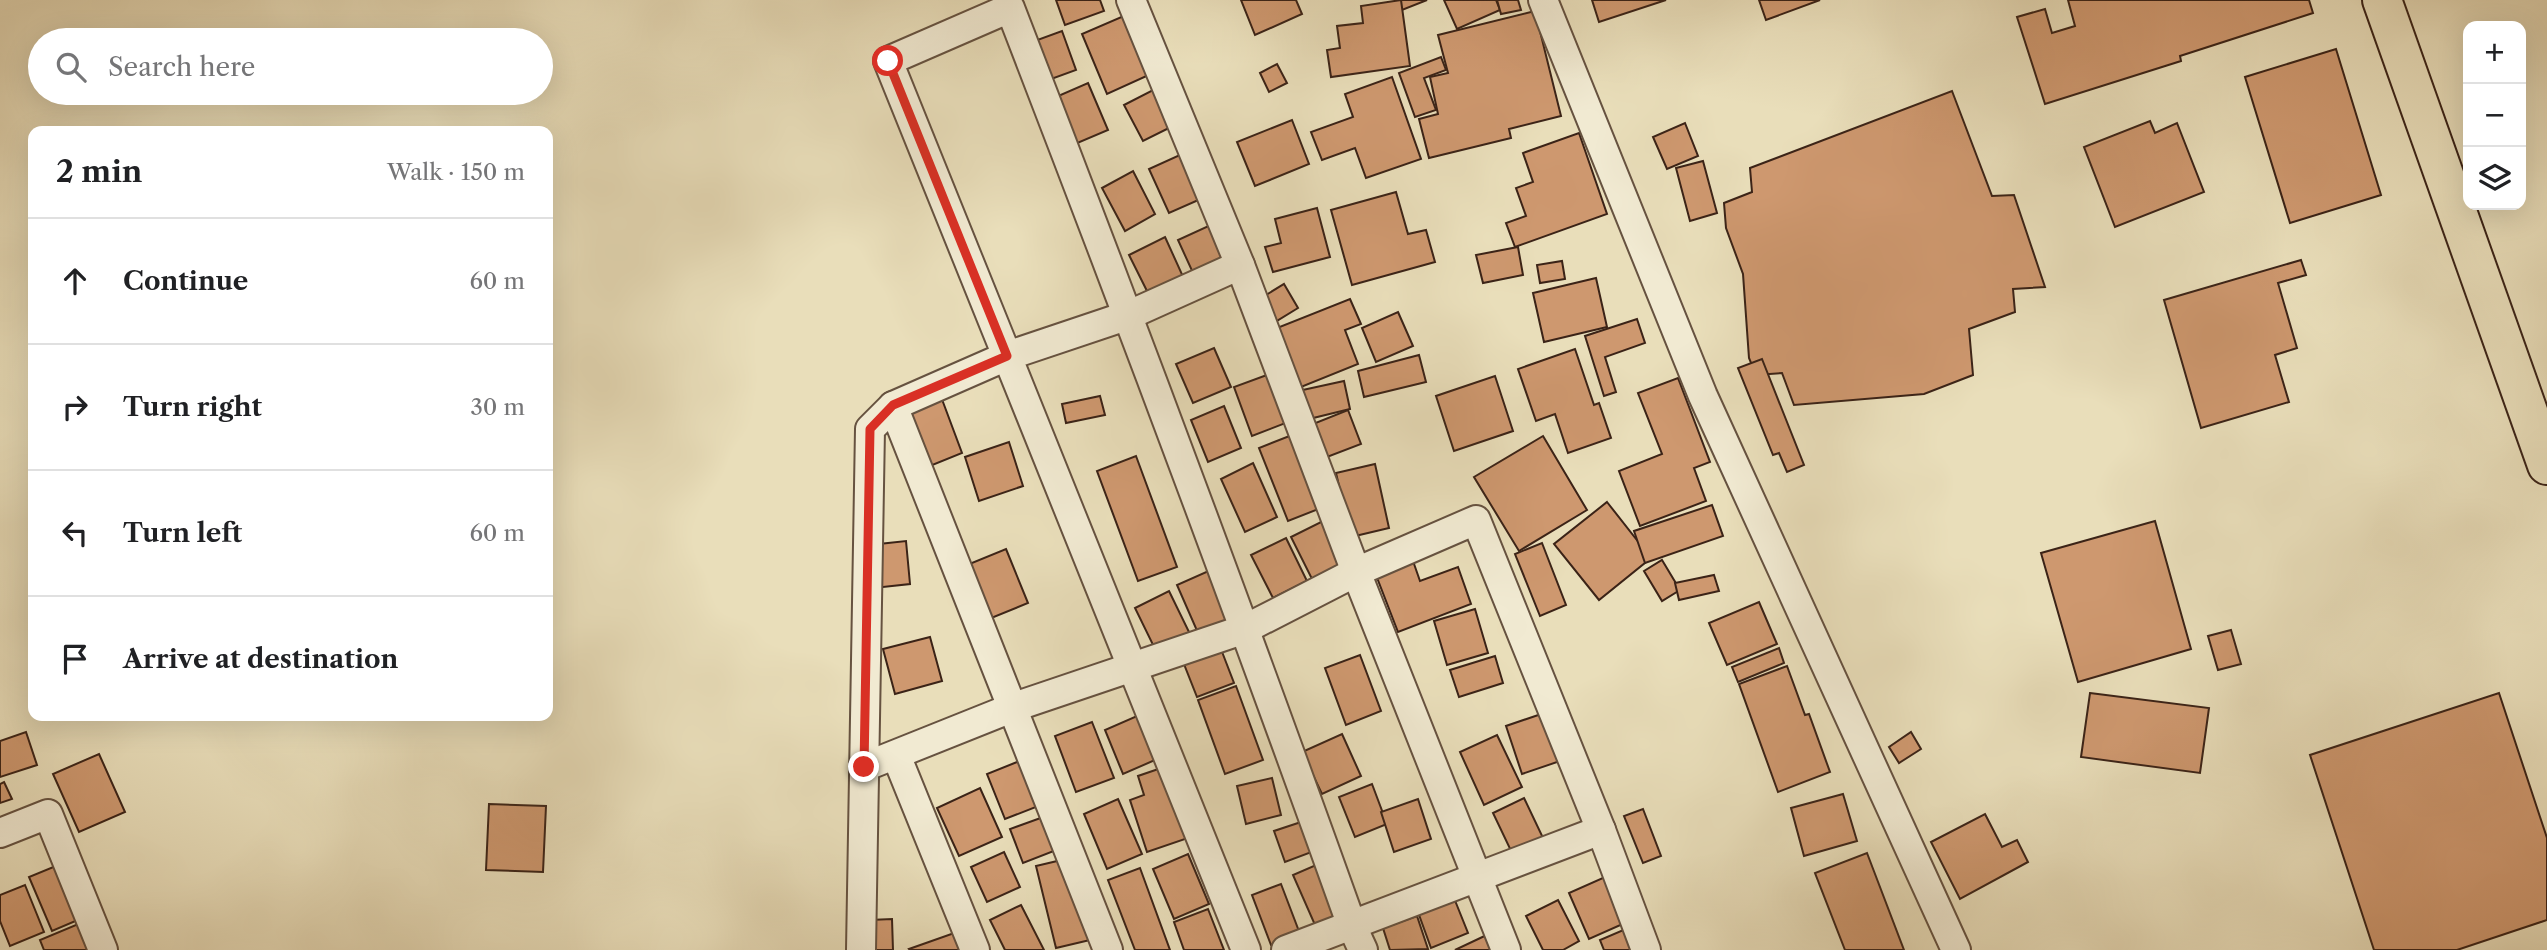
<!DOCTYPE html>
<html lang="en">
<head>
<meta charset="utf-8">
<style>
  body { margin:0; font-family:"Libre Caslon Text",serif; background:#f2f2f2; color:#202124 }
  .controls { position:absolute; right:21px; top:21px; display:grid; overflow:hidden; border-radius:14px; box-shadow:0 7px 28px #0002 }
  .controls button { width:63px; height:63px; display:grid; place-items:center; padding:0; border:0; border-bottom:2px solid #e0e0e0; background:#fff; color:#202124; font:35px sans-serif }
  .stop { position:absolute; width:21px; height:21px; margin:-16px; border:5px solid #d93025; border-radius:50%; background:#fff }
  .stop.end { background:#d93025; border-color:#fff; box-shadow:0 2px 7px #0008 }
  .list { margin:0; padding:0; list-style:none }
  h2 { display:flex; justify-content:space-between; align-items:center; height:91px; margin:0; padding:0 28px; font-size:30px }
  h2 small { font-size:23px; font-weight:400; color:#757577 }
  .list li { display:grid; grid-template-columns:46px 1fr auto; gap:21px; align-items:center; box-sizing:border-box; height:126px; padding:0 28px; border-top:2px solid #e0e0e0 }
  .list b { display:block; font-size:26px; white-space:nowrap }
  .list em { font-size:23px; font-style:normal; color:#757577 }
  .icon { flex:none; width:38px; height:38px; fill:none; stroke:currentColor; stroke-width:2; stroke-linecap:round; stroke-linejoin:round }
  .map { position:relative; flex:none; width:2547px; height:950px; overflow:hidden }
  .search { position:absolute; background:#fff; box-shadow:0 7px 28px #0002; left:28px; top:28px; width:525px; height:77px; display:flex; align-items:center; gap:18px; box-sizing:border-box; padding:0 24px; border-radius:38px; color:#757577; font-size:26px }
  .panel { position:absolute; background:#fff; box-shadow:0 7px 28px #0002; left:28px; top:126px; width:525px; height:595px; border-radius:14px }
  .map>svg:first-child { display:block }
  .building { fill:#ce986f; stroke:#3b2317; stroke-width:2 }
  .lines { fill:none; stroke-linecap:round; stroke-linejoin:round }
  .street-casing { stroke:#665240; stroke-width:32 }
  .highway-casing { stroke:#3b2317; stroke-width:42 }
  .street { stroke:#f1ead2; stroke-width:28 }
  .highway { stroke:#e9deba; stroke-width:38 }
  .route { stroke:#d93025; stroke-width:9 }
</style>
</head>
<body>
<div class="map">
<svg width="2547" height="950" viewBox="0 0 2547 950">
  <rect width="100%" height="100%" fill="#e9deba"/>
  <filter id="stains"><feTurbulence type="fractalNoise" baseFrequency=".00286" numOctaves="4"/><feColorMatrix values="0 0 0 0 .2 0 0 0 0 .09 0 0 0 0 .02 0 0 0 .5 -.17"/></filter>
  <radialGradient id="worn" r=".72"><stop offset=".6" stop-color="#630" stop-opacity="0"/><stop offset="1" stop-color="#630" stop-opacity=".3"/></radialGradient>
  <!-- building -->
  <g class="building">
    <polygon points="1056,0 1100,0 1104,11 1065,25"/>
    <polygon points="1241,0 1296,0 1302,14 1255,35"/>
    <polygon points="1399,0 1427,0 1402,10"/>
    <polygon points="1401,0 1410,66 1331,77 1327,50 1340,48 1337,26 1363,23 1361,6"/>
    <polygon points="1444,0 1496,0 1500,10 1457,29"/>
    <polygon points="1497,0 1518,0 1521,10 1501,14"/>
    <polygon points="1592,0 1666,0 1599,22"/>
    <polygon points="1759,0 1820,0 1766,20"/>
    <polygon points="2068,0 2309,0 2313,13 2180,56 2181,61 2045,104 2017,17 2045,9 2052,33 2075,26"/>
    <polygon points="1535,11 1561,116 1509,129 1511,138 1429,158 1419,119 1438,114 1430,77 1448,73 1438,35"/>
    <polygon points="1126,15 1151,74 1107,94 1082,34"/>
    <polygon points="1062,31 1076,70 1043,82 1029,43"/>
    <polygon points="2336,49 2381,195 2290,223 2245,77"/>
    <polygon points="1441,57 1446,70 1424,78 1436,110 1415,117 1399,73"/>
    <polygon points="1277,64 1287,83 1269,92 1260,73"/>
    <polygon points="1392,77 1421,159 1366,178 1355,148 1322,160 1311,132 1353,117 1345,94"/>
    <polygon points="1088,83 1108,130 1068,147 1049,100"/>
    <polygon points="1155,89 1173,126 1143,141 1124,105"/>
    <polygon points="1952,91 1992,196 2014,195 2045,287 2013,289 2015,312 1969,329 1973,375 1924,394 1794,405 1782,373 1756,375 1749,358 1743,274 1726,228 1724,203 1752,192 1750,168"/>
    <polygon points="1292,120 1309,164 1255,186 1237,142"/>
    <polygon points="2150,121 2155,133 2177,123 2204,192 2115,227 2084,147"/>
    <polygon points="1685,123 1698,156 1667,169 1653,137"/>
    <polygon points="1579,133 1607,214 1515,247 1506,223 1526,216 1516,188 1533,182 1523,153"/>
    <polygon points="1182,154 1203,198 1169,213 1149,169"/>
    <polygon points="1703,161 1717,213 1690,221 1676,168"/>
    <polygon points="1133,171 1155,214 1125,231 1102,188"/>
    <polygon points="1396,192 1408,234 1426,230 1435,262 1352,285 1331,210"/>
    <polygon points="1317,208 1330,257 1273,272 1265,247 1281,243 1275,219"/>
    <polygon points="1215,223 1231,259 1194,275 1178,240"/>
    <polygon points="1165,237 1185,281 1152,301 1129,255"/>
    <polygon points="1518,247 1523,275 1483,283 1476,255"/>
    <polygon points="2301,260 2306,275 2278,283 2297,348 2275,355 2289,402 2201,428 2164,300"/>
    <polygon points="1562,261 1565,279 1540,283 1537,265"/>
    <polygon points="1596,278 1607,327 1544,342 1533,293"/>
    <polygon points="1284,284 1298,308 1275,322 1261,298"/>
    <polygon points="1350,299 1361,324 1345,330 1358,364 1301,387 1277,328"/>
    <polygon points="1398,312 1413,346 1376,362 1362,328"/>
    <polygon points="1637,319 1645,343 1605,357 1616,392 1604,396 1585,336"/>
    <polygon points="1214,348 1231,387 1193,403 1176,364"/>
    <polygon points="1575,349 1594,405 1599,403 1611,438 1568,453 1555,414 1536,421 1518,369"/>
    <polygon points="1419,355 1426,382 1364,397 1358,371"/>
    <polygon points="1762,359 1804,465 1787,472 1779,453 1773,455 1738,368"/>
    <polygon points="1278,371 1296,419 1252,436 1234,387"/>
    <polygon points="1495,376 1513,431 1454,451 1436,396"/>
    <polygon points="1678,378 1710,462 1694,468 1706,501 1640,526 1619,471 1662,454 1638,393"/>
    <polygon points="1344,381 1350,409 1305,420 1298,391"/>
    <polygon points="940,394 962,453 925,468 902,408"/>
    <polygon points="1100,396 1105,415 1066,423 1062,404"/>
    <polygon points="1224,406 1241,448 1208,462 1191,420"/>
    <polygon points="1348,410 1361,444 1327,457 1313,424"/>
    <polygon points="1297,433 1326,506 1288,521 1259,448"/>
    <polygon points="1543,436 1587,510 1519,551 1474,477"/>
    <polygon points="1009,442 1023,486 979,501 965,457"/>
    <polygon points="1136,456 1177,567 1138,581 1097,471"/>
    <polygon points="1253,463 1277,517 1245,532 1221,479"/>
    <polygon points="1375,464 1389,528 1351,537 1336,473"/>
    <polygon points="1607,502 1651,558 1599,600 1554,544"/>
    <polygon points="1712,505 1723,536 1645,563 1634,531"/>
    <polygon points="1325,520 1347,564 1313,581 1291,537"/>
    <polygon points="2155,521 2191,649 2078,682 2041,553"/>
    <polygon points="1286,538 1307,581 1273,598 1251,555"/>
    <polygon points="906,541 910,584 874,588 870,545"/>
    <polygon points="1542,543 1566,605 1540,616 1515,554"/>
    <polygon points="1006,549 1028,603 984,621 962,567"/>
    <polygon points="1662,560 1680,590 1662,601 1644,571"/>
    <polygon points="1413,561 1420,581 1458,567 1471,604 1398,632 1376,575"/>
    <polygon points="1213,569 1234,617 1198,633 1177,585"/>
    <polygon points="1714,575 1719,591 1679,600 1675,583"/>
    <polygon points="1169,591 1190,634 1156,651 1135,608"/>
    <polygon points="1759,602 1777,644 1727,665 1709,623"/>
    <polygon points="1475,609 1488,653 1447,665 1434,621"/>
    <polygon points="2231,630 2241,664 2218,670 2208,636"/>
    <polygon points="930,637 942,681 895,694 883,649"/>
    <polygon points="1219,644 1234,683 1197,697 1182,659"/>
    <polygon points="1779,648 1784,663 1738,682 1732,667"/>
    <polygon points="1360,655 1381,711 1346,725 1325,668"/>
    <polygon points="1495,656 1503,683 1459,697 1450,670"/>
    <polygon points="1787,666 1805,715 1809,714 1830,772 1778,792 1739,684"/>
    <polygon points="1236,686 1263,760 1225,774 1198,700"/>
    <polygon points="2090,693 2209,708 2200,773 2081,757"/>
    <polygon points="2499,693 2547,838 2547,920 2457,950 2374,950 2310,755"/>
    <polygon points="1547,712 1563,760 1522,774 1506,726"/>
    <polygon points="1137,716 1155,760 1123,774 1105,730"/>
    <polygon points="1092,722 1114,778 1076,792 1055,736"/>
    <polygon points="26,732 37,765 0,777 0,741"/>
    <polygon points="1911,732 1921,749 1899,763 1889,747"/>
    <polygon points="1342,734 1361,776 1322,794 1302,752"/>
    <polygon points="1497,735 1522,787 1484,805 1460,752"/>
    <polygon points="99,754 125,812 79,832 53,774"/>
    <polygon points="1022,760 1041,805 1005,819 987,774"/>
    <polygon points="1167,766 1191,837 1147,852 1130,800 1144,795 1138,776"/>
    <polygon points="1272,778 1281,815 1246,824 1237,786"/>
    <polygon points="4,782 12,799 0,803 0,784"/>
    <polygon points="1372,784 1387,824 1355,837 1339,797"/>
    <polygon points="980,788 1002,837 959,856 937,808"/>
    <polygon points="1843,794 1857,841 1804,856 1791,808"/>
    <polygon points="1524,798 1544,840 1513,855 1493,813"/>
    <polygon points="1118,799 1142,854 1107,869 1084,814"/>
    <polygon points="1418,799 1431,839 1394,852 1381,812"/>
    <polygon points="489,804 546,806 543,872 486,870"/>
    <polygon points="1643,809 1661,856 1643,863 1624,816"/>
    <polygon points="1985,814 2002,847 2017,840 2028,862 1960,899 1931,842"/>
    <polygon points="1046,816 1059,849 1023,863 1010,829"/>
    <polygon points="1307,820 1317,850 1285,862 1274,831"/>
    <polygon points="1004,852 1020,887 987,902 971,867"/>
    <polygon points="1867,853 1904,950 1845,950 1815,873"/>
    <polygon points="1188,854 1209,904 1174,919 1153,869"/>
    <polygon points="1070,858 1090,940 1056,948 1036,866"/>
    <polygon points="1323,862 1344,912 1315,925 1293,875"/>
    <polygon points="63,863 85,917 52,931 29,877"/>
    <polygon points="1140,868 1170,950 1135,950 1108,880"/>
    <polygon points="1605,877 1625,923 1589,939 1569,893"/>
    <polygon points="1281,884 1300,934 1271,945 1252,895"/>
    <polygon points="25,885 44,932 10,946 0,921 0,895"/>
    <polygon points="1454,898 1468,933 1431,948 1418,912"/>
    <polygon points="1558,900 1579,941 1563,950 1543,950 1526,916"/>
    <polygon points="1021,905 1044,950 1005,950 990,920"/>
    <polygon points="1208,909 1224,950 1184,950 1174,922"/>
    <polygon points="1417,916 1428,949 1390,950 1383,928"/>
    <polygon points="95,917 108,950 44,950 40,940"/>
    <polygon points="892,919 893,950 871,950 870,920"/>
    <polygon points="1628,928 1638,950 1604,950 1600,940"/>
    <polygon points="957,932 963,950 910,950 909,949"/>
    <polygon points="1493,932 1498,950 1455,950"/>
  </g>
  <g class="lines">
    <defs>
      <g id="street">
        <polyline points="1131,0 1240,265 1356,572 1506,950"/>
        <polyline points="1543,0 1703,396 1956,950"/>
        <polyline points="1240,265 1129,315 1007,356 1246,950"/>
        <polyline points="893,406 1108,950"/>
        <polyline points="896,755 975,950"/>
        <polyline points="864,767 1014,707 1245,629 1356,572 1476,520 1601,830 1646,950"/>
        <polyline points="0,833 48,814 103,950"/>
        <path d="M 861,950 L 870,429 L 893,406 L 1007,356 L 888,61 L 1010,8 C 1128,313 1242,618 1352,926 L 1363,950"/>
        <polyline points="1286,950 1601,830"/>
      </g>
      <polyline id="highway" points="2382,0 2547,465"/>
    </defs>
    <!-- street casing -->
    <use href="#street" class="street-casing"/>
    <!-- highway casing -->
    <use href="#highway" class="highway-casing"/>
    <!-- street -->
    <use href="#street" class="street"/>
    <!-- highway -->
    <use href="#highway" class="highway"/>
  </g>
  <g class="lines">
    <!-- route -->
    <polyline class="route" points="864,767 870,429 893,405 1007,356 888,61"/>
  </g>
  <rect width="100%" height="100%" filter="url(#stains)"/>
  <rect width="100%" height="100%" fill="url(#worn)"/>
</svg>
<div class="controls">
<button>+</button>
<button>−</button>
<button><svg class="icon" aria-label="layers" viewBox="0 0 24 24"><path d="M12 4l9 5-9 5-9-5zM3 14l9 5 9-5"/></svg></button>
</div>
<div class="stop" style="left:888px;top:61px"></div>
<div class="stop end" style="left:864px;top:767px"></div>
<div class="search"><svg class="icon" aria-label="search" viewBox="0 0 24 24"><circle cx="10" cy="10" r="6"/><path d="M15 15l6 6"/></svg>Search here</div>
<section class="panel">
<h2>2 min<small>Walk · 150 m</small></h2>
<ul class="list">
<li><svg class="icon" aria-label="ahead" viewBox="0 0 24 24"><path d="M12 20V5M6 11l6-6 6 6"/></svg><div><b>Continue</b></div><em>60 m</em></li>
<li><svg class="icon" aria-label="right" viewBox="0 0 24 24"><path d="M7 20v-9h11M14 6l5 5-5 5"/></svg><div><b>Turn right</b></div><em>30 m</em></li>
<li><svg class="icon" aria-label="left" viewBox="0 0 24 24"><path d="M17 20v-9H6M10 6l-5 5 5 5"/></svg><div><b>Turn left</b></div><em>60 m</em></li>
<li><svg class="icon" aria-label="arrive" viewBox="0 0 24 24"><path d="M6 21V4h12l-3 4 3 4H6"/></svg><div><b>Arrive at destination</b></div></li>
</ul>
</section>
</div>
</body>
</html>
